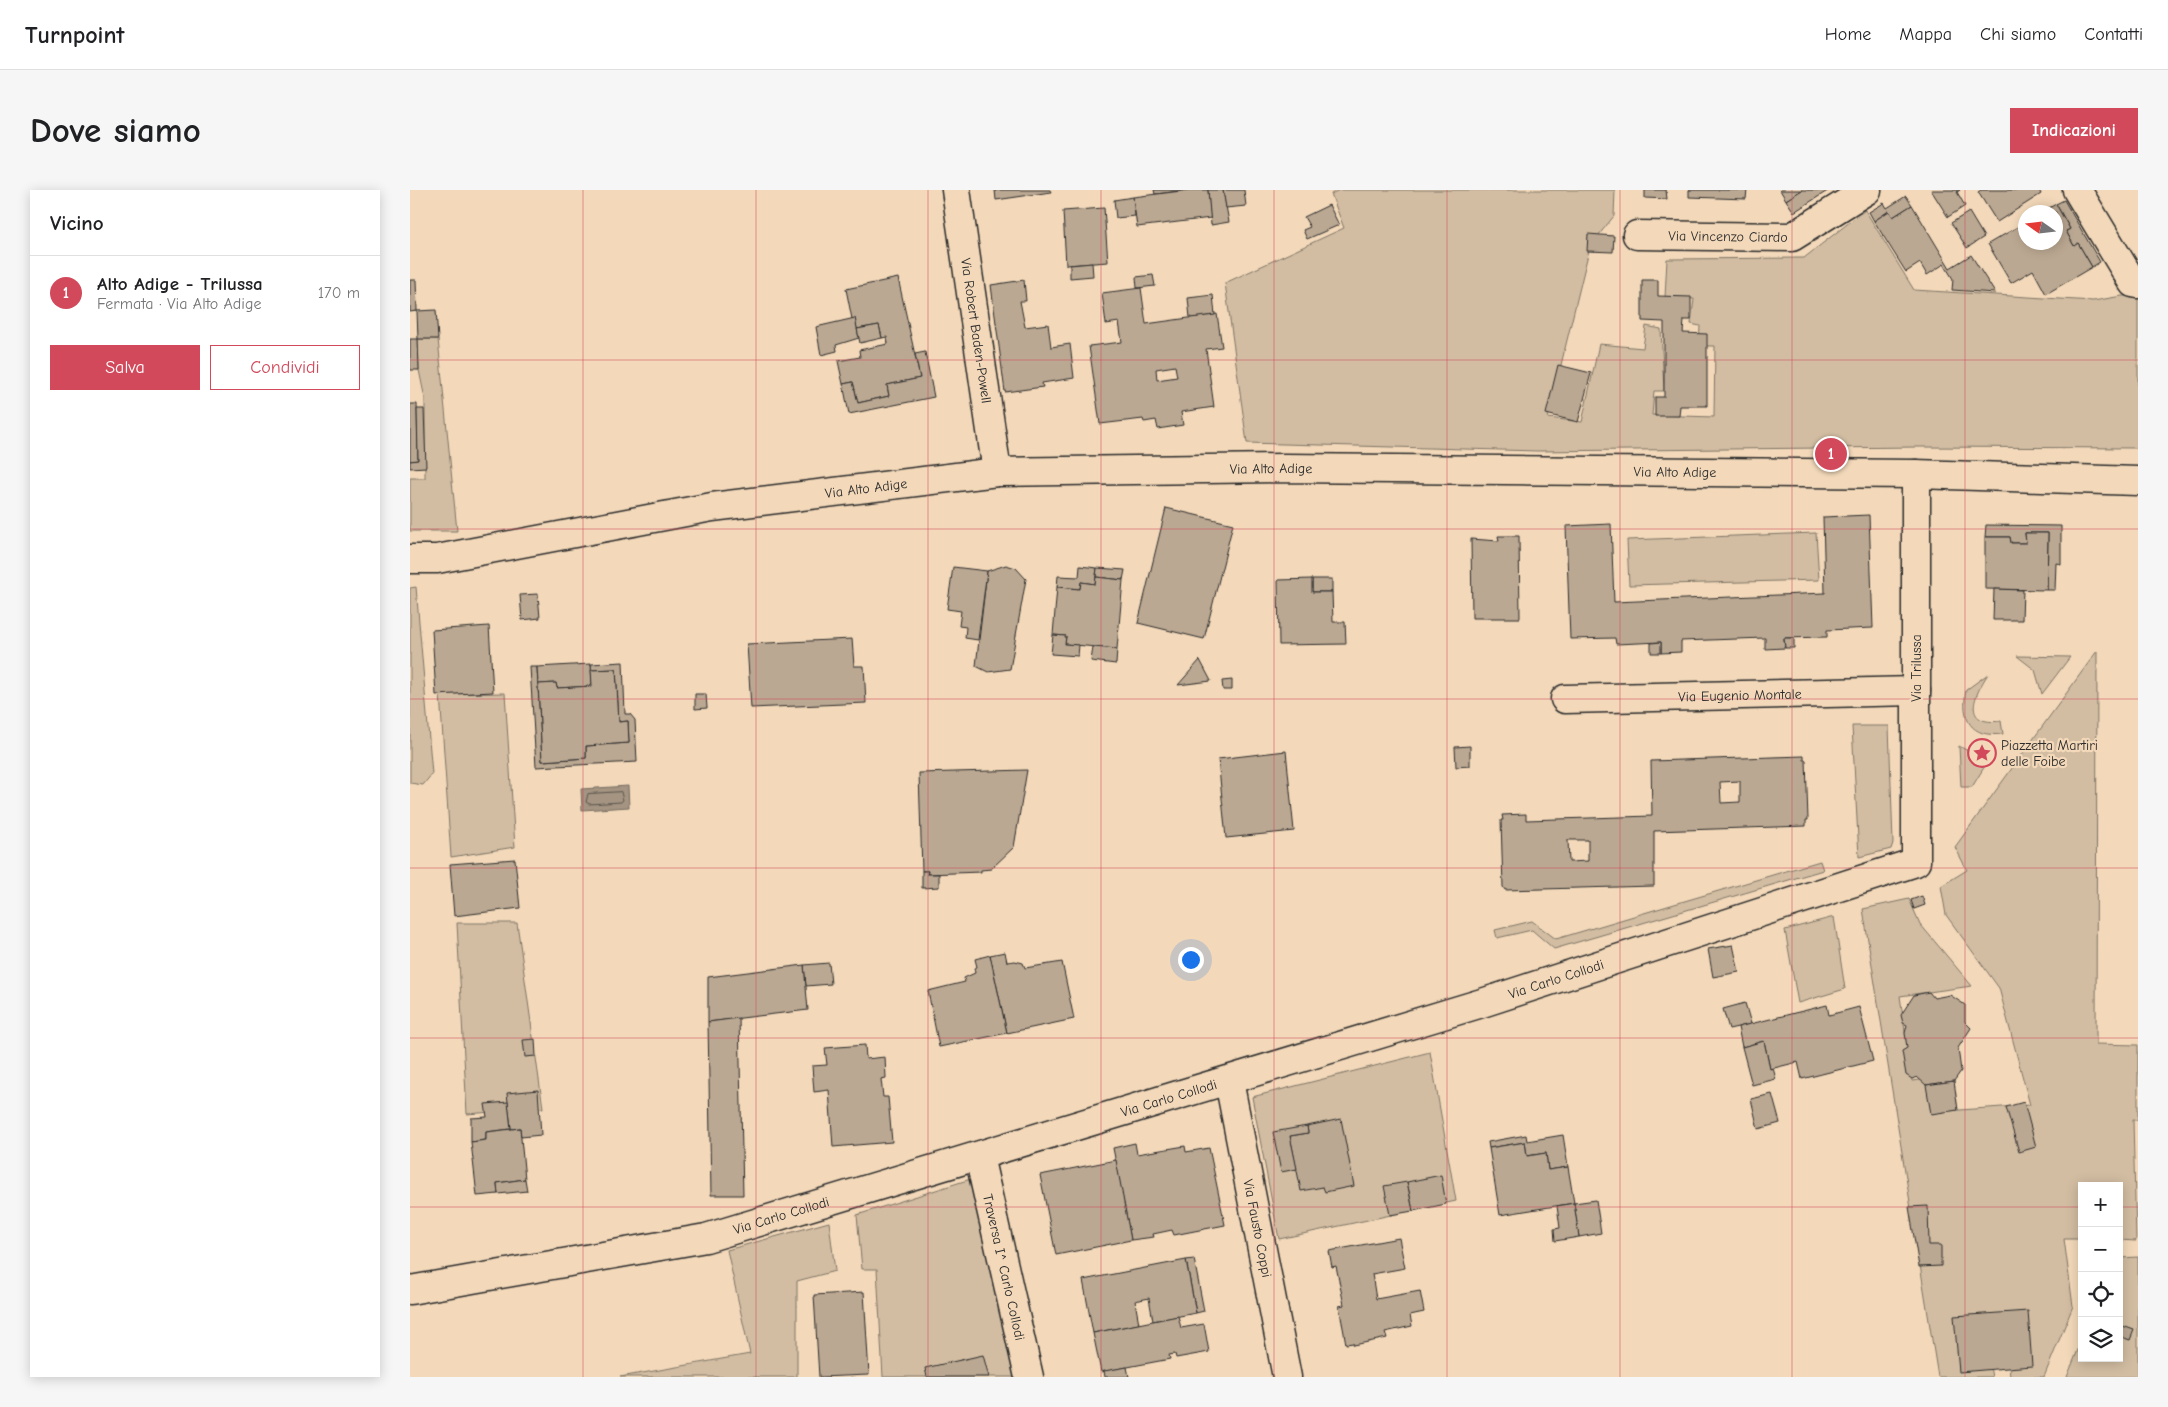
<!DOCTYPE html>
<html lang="it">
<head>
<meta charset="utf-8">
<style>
  body { margin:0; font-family:"Comic Neue",sans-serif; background:#f6f6f6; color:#202124 }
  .controls { position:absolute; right:15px; bottom:15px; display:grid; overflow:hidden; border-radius:0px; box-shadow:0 2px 12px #0003 }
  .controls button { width:45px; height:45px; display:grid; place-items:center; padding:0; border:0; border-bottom:1px solid #e0e0e0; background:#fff; color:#202124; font:25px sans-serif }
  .compass { position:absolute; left:1608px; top:15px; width:45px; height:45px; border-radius:50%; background:#fff; box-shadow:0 2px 12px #0003; rotate:284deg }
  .you { position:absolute; left:780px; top:769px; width:18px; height:18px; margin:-12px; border:4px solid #fff; border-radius:50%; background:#1a73e8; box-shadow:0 0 0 8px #1a73e833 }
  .badge { display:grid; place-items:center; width:32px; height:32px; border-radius:50%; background:#d1495b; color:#fff; font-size:16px; font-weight:700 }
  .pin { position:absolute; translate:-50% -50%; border:2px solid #fff; box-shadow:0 1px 5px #0006 }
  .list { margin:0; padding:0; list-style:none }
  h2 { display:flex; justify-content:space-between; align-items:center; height:65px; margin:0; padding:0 20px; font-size:21px }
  h2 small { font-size:16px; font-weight:400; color:#757577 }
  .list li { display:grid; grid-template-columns:32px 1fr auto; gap:15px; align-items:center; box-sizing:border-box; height:75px; padding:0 20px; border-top:1px solid #e0e0e0 }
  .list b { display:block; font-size:19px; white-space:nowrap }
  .list p { margin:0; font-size:16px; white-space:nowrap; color:#757577 }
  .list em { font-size:16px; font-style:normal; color:#757577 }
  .actions { display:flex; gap:10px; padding:15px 20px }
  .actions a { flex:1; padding:11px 0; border:1px solid #d1495b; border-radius:0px; text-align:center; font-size:18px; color:#d1495b }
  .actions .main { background:#d1495b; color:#fff }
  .icon { flex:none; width:28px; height:28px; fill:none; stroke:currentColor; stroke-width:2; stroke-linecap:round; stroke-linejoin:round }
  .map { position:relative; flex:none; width:1728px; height:1187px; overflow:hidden; border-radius:0px }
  header { display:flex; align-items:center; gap:30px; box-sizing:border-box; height:70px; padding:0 25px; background:#fff; border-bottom:1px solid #e0e0e0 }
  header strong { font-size:24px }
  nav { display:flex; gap:28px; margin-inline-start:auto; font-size:18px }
  .intro { display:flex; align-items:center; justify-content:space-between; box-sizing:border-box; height:120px; padding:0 30px }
  h1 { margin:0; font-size:35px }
  .button { padding:12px 22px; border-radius:0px; background:#d1495b; color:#fff; font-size:18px; font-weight:700 }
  main { display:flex; gap:30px; padding:0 30px }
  aside { flex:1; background:#fff; border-radius:0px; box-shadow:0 2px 12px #0003 }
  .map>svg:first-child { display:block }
  .green { fill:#d2bda2; stroke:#7e7466 }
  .water { fill:#a49481; stroke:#746a5f }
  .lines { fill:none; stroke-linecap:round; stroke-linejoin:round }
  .shore { stroke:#5b554d; stroke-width:1 }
  .building { fill:#bba892; stroke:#2b2b2b; fill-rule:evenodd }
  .minor-casing { stroke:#2b2b2b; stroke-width:31 }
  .tertiary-casing { stroke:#2b2b2b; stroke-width:31 }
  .minor { stroke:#f3d9ba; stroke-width:28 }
  .tertiary { stroke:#f3d9ba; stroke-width:28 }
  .grid { fill:none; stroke:#d1495b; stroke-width:1; stroke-opacity:0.55 }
  .labels { text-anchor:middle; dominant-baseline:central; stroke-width:4.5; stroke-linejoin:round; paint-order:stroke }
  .street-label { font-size:14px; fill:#2b2b2b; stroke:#f3d9ba }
  .poi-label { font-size:14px; fill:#2b2b2b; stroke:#f3d9ba; text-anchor:start }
</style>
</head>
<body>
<header>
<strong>Turnpoint</strong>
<nav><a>Home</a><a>Mappa</a><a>Chi siamo</a><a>Contatti</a></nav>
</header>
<div class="intro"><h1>Dove siamo</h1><a class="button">Indicazioni</a></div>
<main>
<aside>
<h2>Vicino<small></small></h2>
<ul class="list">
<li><span class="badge">1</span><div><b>Alto Adige - Trilussa</b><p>Fermata · Via Alto Adige</p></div><em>170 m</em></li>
</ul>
<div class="actions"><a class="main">Salva</a><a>Condividi</a></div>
</aside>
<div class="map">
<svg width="1728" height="1187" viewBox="0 0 1728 1187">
  <rect width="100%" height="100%" fill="#f3d9ba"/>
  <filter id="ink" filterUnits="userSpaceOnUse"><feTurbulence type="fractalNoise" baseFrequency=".02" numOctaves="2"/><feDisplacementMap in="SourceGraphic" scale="10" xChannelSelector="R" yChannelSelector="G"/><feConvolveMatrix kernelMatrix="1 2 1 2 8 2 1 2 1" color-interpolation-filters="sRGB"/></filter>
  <g filter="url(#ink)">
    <!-- green -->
    <g class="green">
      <polygon points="929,0 1205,0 1204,26 1180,56 1138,228 1172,232 1189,154 1233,158 1236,136 1251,139 1254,201 1244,201 1242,225 1304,227 1305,156 1289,156 1290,136 1281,134 1284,109 1255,107 1257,69 1394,68 1455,20 1504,100 1683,111 1712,106 1728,106 1728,258 1509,257 1127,261 837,253 815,93 934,38 921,4"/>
      <polygon points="8,149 28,149 47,341 0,341 0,288 15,288 15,209 9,180"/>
      <polygon points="1406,343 1409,390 1219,395 1217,350"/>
      <polygon points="6,397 22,584 13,595 0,593 0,398"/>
      <polygon points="1687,461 1686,854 1728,855 1728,930 1723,930 1726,1051 1709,1050 1709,996 1672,996 1672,1049 1654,1049 1663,1116 1634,1187 1600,1187 1599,1176 1580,1177 1582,1187 1528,1187 1453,719 1499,709 1510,734 1562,796 1490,806 1502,891 1518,889 1522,922 1620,915 1589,798 1536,725 1531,696 1557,680 1545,657"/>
      <polygon points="1607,466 1660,467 1632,504 1625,480"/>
      <path d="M 1578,484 C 1564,505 1551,536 1591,531 L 1593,544 C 1560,548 1551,529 1556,500 Z"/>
      <polygon points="95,503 105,657 41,667 30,504"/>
      <polygon points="1442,536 1479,536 1483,653 1481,659 1449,667"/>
      <polygon points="1549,556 1558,561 1581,566 1562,597 1551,597"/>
      <polygon points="1410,671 1413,680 1144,759 1122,740 1087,748 1085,740 1122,731 1146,749"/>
      <polygon points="1424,727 1435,799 1388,813 1375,740"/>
      <polygon points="47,733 107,733 133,918 57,924"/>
      <polygon points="1020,862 1046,1011 869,1049 842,907"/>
      <polygon points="567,987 604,1187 473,1187 467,1079 452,1079 447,1025"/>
      <polygon points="419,1032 425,1081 387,1091 387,1187 210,1187 340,1164 317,1060"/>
      <polygon points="1728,1067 1728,1187 1657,1187 1672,1150 1672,1168 1709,1168 1709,1068"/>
    </g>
    <!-- water -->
    <polygon class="water" points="218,596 219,617 172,620 171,599"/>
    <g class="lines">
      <!-- shore -->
      <polygon class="shore" points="211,602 213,610 211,612 179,614 176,612 178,604"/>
    </g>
    <!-- building -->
    <g class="building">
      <polygon points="585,0 640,0 641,2 586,10"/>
      <polygon points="744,0 779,0 745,4"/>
      <polygon points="779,0 798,0 801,28 727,37 723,7"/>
      <polygon points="798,0 813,0 819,32 801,35"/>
      <polygon points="813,0 834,0 836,16 816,18"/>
      <polygon points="1235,0 1256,0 1257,9 1235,8"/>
      <polygon points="1279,0 1337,0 1336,9 1279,7"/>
      <polygon points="1370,0 1392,0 1376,10"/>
      <polygon points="1392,0 1419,0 1384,22 1376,10"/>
      <polygon points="1521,0 1550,0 1547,2 1555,16 1538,27"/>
      <polygon points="1571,0 1629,0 1631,4 1587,32 1568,2"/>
      <polygon points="1496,6 1502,15 1483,27 1479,21 1464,31 1459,22 1474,13 1477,18"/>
      <polygon points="723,7 725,26 706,28 704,10"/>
      <polygon points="1654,10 1690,72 1682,77 1668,53 1664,56 1656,41 1660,39 1646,14"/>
      <polygon points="1646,14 1660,39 1656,41 1664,56 1668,53 1682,77 1636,104 1623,80 1601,93 1578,54 1616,32 1616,52 1646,52 1646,22 1632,22"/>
      <polygon points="919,15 929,35 897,49 893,40 900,37 894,27"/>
      <polygon points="1502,15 1540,78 1561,65 1585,103 1542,100 1543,89 1534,74 1517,85 1510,73 1496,82 1464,31 1479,21 1483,27"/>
      <polygon points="694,18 698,72 656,75 653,21"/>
      <polygon points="1559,22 1574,47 1557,58 1541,33"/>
      <polygon points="1178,44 1204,46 1203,62 1177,61"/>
      <polygon points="682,73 683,86 660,88 660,75"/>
      <polygon points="743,85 745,96 727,98 726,87"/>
      <polygon points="488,88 510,188 477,195 479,206 448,213 443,192 433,194 428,171 450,167 449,160 478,154 477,147 472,148 469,135 447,139 445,128 442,129 436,99"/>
      <polygon points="0,90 6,90 7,121 0,122"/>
      <polygon points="614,90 616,111 610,111 615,137 638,134 641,157 660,154 664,188 632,193 633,197 595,202 581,95"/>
      <polygon points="1232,90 1248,90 1248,106 1281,107 1281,130 1274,130 1273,143 1297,144 1297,216 1270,216 1269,226 1245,226 1245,207 1254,207 1254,132 1232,131"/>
      <path d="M 731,98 L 736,134 L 807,124 L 812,157 L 796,159 L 804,217 L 771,222 L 773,235 L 748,239 L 746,230 L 734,232 L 733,229 L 690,234 L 679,156 L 712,152 L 709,132 L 696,134 L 692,103 ZM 765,176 L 767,187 L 747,190 L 746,179 Z"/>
      <polygon points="803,105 805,125 780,128 778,108"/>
      <polygon points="26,120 28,149 8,149 7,121"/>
      <polygon points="445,128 449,148 426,155 427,161 411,165 406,137"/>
      <polygon points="469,135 472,148 450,153 447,139"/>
      <polygon points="0,149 8,149 9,180 0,180"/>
      <polygon points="515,162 524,207 439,224 433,194 443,192 448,213 479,206 477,195 510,188 505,164"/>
      <polygon points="1148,175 1181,183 1168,232 1136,224"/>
      <polygon points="0,214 7,214 8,270 0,271"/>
      <polygon points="7,219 14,219 16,277 0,278 0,271 8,270"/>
      <polygon points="756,318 823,334 794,449 728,433"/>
      <polygon points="1459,325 1463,438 1417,440 1417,447 1374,448 1375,458 1355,459 1355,448 1271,451 1271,462 1251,463 1251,452 1206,454 1205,448 1160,449 1156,336 1201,334 1204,412 1415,403 1413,327"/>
      <polygon points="1576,335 1651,336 1651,374 1646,373 1645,400 1637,400 1638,343 1615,343 1616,353 1601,353 1600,347 1575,347"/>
      <polygon points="1615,343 1638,343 1637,400 1575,399 1575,347 1600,347 1601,353 1616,353"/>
      <polygon points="1088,346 1109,346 1110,428 1062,428 1061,349 1089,351"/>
      <polygon points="596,375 606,378 616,389 600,479 578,482 566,476 577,381"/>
      <polygon points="670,376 687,378 685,394 671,392 670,399 647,397 648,386 669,387"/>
      <polygon points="543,377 577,381 568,450 555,448 556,437 549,436 551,421 537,419"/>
      <polygon points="687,378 715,380 713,390 686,387"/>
      <polygon points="686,387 713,390 707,459 655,454 656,446 643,445 647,397 670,399 671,392 685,394"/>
      <rect x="902" y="389" width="20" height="13"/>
      <polygon points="902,389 902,402 922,402 923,432 935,432 936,454 869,455 868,390"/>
      <polygon points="1584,399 1613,400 1612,430 1583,430"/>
      <polygon points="128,404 130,428 112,430 110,405"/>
      <polygon points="79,436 83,502 26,505 22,440"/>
      <polygon points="643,445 656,446 655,454 669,455 668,466 641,464"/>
      <polygon points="1374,448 1384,448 1384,458 1375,458"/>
      <polygon points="442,449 444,476 454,476 456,513 341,518 337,454"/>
      <polygon points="1251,452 1251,463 1241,463 1241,453"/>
      <polygon points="683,457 707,459 706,474 681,471"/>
      <polygon points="790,470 801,491 768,495"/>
      <polygon points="213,472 215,524 220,524 225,530 227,572 126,577 120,477 127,477 132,571 176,568 176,556 219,553 218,531 209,532 206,479 181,480 181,474"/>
      <polygon points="181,474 182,496 147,498 146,493 128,494 127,477"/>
      <polygon points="206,479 209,532 218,531 219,553 176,556 176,568 132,571 128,494 146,493 147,498 182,496 181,480"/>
      <polygon points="822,490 822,500 813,500 812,491"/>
      <polygon points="285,504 296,504 297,518 285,519"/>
      <polygon points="1060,556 1060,576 1046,577 1045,557"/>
      <polygon points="876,561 884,641 816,648 808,569"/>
      <path d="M 1394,566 L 1394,570 L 1396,570 L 1398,630 L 1396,630 L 1396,636 L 1244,641 L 1244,696 L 1095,700 L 1093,697 L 1091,630 L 1093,630 L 1092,625 L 1116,624 L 1116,630 L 1242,626 L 1241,571 ZM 1330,591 L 1330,612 L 1311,613 L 1310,592 ZM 1158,650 L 1178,650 L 1178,671 L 1159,672 Z"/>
      <polygon points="617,580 604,657 581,679 571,680 571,682 517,684 518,681 512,681 509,583"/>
      <polygon points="105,669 110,718 44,726 40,674"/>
      <polygon points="512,681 518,681 517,684 529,684 529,697 512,698"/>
      <polygon points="1512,706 1515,715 1504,719 1501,710"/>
      <polygon points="1323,755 1329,782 1303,787 1298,759"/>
      <polygon points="595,762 597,772 605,771 613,773 615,778 652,772 664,829 597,843 580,765"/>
      <polygon points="580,765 597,843 529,857 518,801 555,792 554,788 565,783 564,778 567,777 565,769"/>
      <polygon points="419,773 421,794 396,796 394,775"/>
      <polygon points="394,775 398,820 298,832 298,787"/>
      <polygon points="1519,802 1524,808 1540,805 1555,815 1555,832 1561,838 1548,858 1551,881 1544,891 1516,895 1507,887 1502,889 1496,885 1492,861 1497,858 1495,843 1497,835 1493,833 1491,825 1504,805"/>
      <polygon points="1335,813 1341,834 1319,839 1313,819"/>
      <polygon points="1417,815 1419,825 1449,817 1463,871 1392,889 1388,872 1360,879 1354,851 1332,857 1328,837"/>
      <polygon points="329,828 333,1005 301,1005 298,832"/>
      <polygon points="125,849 126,866 115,867 113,850"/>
      <polygon points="1354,851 1360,879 1363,878 1366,889 1342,895 1332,857"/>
      <polygon points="455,855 456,869 475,867 476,888 471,889 473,907 478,907 482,952 423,957 419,900 404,902 402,876 417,875 415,858"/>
      <polygon points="1544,891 1548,920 1521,924 1516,895"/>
      <polygon points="128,900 131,945 111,947 110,938 101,939 97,903"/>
      <polygon points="1362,904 1370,933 1348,939 1341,909"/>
      <polygon points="98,912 101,939 76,942 76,950 61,952 61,928 77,927 75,914"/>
      <polygon points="1614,912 1626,957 1609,962 1596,917"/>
      <polygon points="931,929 944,996 915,1002 913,997 891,1001 880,946 898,943 897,936"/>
      <polygon points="897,936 898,943 880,946 887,979 871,982 863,942"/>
      <polygon points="110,938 115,989 87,993 88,1004 67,1006 61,952 76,950 76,942"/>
      <polygon points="1116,945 1117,951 1153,945 1158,977 1138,980 1136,963 1117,966 1115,952 1079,958 1078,952"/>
      <polygon points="1115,952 1117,966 1136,963 1138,980 1158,977 1164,1013 1090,1025 1079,958"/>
      <polygon points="725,953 727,964 775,956 776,962 799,958 815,1035 764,1045 762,1040 743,1044 744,1047 721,1050 703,958"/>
      <polygon points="706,970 721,1050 646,1065 630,985"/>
      <polygon points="1031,985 1036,1014 1003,1021 997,992"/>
      <polygon points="115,989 117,1001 88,1004 87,993"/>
      <polygon points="997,992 1003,1021 980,1025 974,996"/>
      <polygon points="1186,1010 1191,1043 1169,1047 1164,1013"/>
      <polygon points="1164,1013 1169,1047 1145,1051 1144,1039 1150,1038 1147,1016"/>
      <polygon points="1518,1016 1519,1055 1531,1055 1531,1076 1509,1077 1499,1017"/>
      <polygon points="989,1048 995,1078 962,1084 966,1109 1010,1101 1014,1122 1000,1125 1002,1136 975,1142 977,1148 944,1155 943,1153 936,1154 929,1116 934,1115 926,1076 922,1077 919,1061"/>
      <polygon points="784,1069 794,1121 786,1123 776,1070"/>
      <polygon points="776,1070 786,1123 743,1131 739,1108 725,1111 729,1134 683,1143 673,1090"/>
      <polygon points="454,1102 459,1185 409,1187 404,1105"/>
      <polygon points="1618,1121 1622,1176 1549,1182 1544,1126"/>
      <polygon points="768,1126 771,1138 794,1134 799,1162 766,1168 765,1164 759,1165 760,1169 691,1182 683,1143"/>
      <polygon points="1710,1135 1724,1140 1720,1150 1709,1146"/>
      <polygon points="573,1165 579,1187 517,1187 515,1178"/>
      <polygon points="717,1177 719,1187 695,1187 694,1181"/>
    </g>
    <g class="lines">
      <defs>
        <g id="minor">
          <path id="s1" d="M 546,0 L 587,282"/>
          <polyline points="1667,0 1723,93 1728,94"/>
          <path id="s2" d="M 1227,45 L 1382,47 L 1457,0"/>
          <path id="s3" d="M 1155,509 L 1506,501"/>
          <path id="s4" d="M 819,891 L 877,1187"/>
          <path id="s5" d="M 569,966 L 619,1187"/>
          <path id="s6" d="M 0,1100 L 296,1048 L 1072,813 L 1506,672 L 1506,284"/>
        </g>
        <g id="tertiary">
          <path id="s7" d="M 0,369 L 27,369 L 302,317 L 587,282 L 874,278 L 1506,284 L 1728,291"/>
        </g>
      </defs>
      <!-- minor casing -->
      <use href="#minor" class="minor-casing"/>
      <!-- tertiary casing -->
      <use href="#tertiary" class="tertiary-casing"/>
      <!-- minor -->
      <use href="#minor" class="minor"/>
      <!-- tertiary -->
      <use href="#tertiary" class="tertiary"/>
    </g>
  </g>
  <!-- grid -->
  <path class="grid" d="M 173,0 L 173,1187M 346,0 L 346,1187M 518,0 L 518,1187M 691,0 L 691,1187M 864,0 L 864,1187M 1037,0 L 1037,1187M 1210,0 L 1210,1187M 1382,0 L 1382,1187M 1555,0 L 1555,1187M 0,170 L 1728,170M 0,339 L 1728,339M 0,509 L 1728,509M 0,678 L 1728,678M 0,848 L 1728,848M 0,1017 L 1672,1017M 1709,1017 L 1728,1017"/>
  <!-- icons -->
  <defs>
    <symbol id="sight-ring" viewBox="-11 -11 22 22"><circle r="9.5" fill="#f3d9ba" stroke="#d1495b" stroke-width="1.5"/><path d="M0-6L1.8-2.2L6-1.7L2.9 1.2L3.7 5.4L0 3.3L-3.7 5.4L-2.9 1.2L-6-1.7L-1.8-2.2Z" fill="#d1495b"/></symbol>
  </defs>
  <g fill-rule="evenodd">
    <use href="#sight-ring" x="1556" y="547" width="32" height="32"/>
  </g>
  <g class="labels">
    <!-- street labels -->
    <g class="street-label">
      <text stroke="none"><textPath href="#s2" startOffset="91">Via Vincenzo Ciardo</textPath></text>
      <text stroke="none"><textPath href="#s1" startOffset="142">Via Robert Baden-Powell</textPath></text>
      <text stroke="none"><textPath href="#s7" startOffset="868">Via Alto Adige</textPath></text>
      <text stroke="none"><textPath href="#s7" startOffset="1272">Via Alto Adige</textPath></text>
      <text stroke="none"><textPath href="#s7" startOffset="462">Via Alto Adige</textPath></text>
      <text transform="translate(1506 478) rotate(-90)">Via Trilussa</text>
      <text stroke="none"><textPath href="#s3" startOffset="175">Via Eugenio Montale</textPath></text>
      <text stroke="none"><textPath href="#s6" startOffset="1189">Via Carlo Collodi</textPath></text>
      <text stroke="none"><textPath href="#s6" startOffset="784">Via Carlo Collodi</textPath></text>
      <text stroke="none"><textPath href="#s6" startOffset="379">Via Carlo Collodi</textPath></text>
      <text stroke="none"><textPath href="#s4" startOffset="150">Via Fausto Coppi</textPath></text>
      <text stroke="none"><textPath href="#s5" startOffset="114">Traversa I^ Carlo Collodi</textPath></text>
    </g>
    <!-- poi labels -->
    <g class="poi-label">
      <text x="1591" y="555">Piazzetta Martiri<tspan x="1591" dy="16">delle Foibe</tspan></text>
    </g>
  </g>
</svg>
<div class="controls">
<button>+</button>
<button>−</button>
<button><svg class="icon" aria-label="locate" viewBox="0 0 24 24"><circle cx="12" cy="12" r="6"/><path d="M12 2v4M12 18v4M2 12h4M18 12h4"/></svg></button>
<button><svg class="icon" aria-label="layers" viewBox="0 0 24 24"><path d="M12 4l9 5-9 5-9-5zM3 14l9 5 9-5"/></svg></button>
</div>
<svg class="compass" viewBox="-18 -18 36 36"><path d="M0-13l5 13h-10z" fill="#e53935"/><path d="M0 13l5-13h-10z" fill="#757577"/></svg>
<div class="you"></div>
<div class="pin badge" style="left:1421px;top:264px">1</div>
</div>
</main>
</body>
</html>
